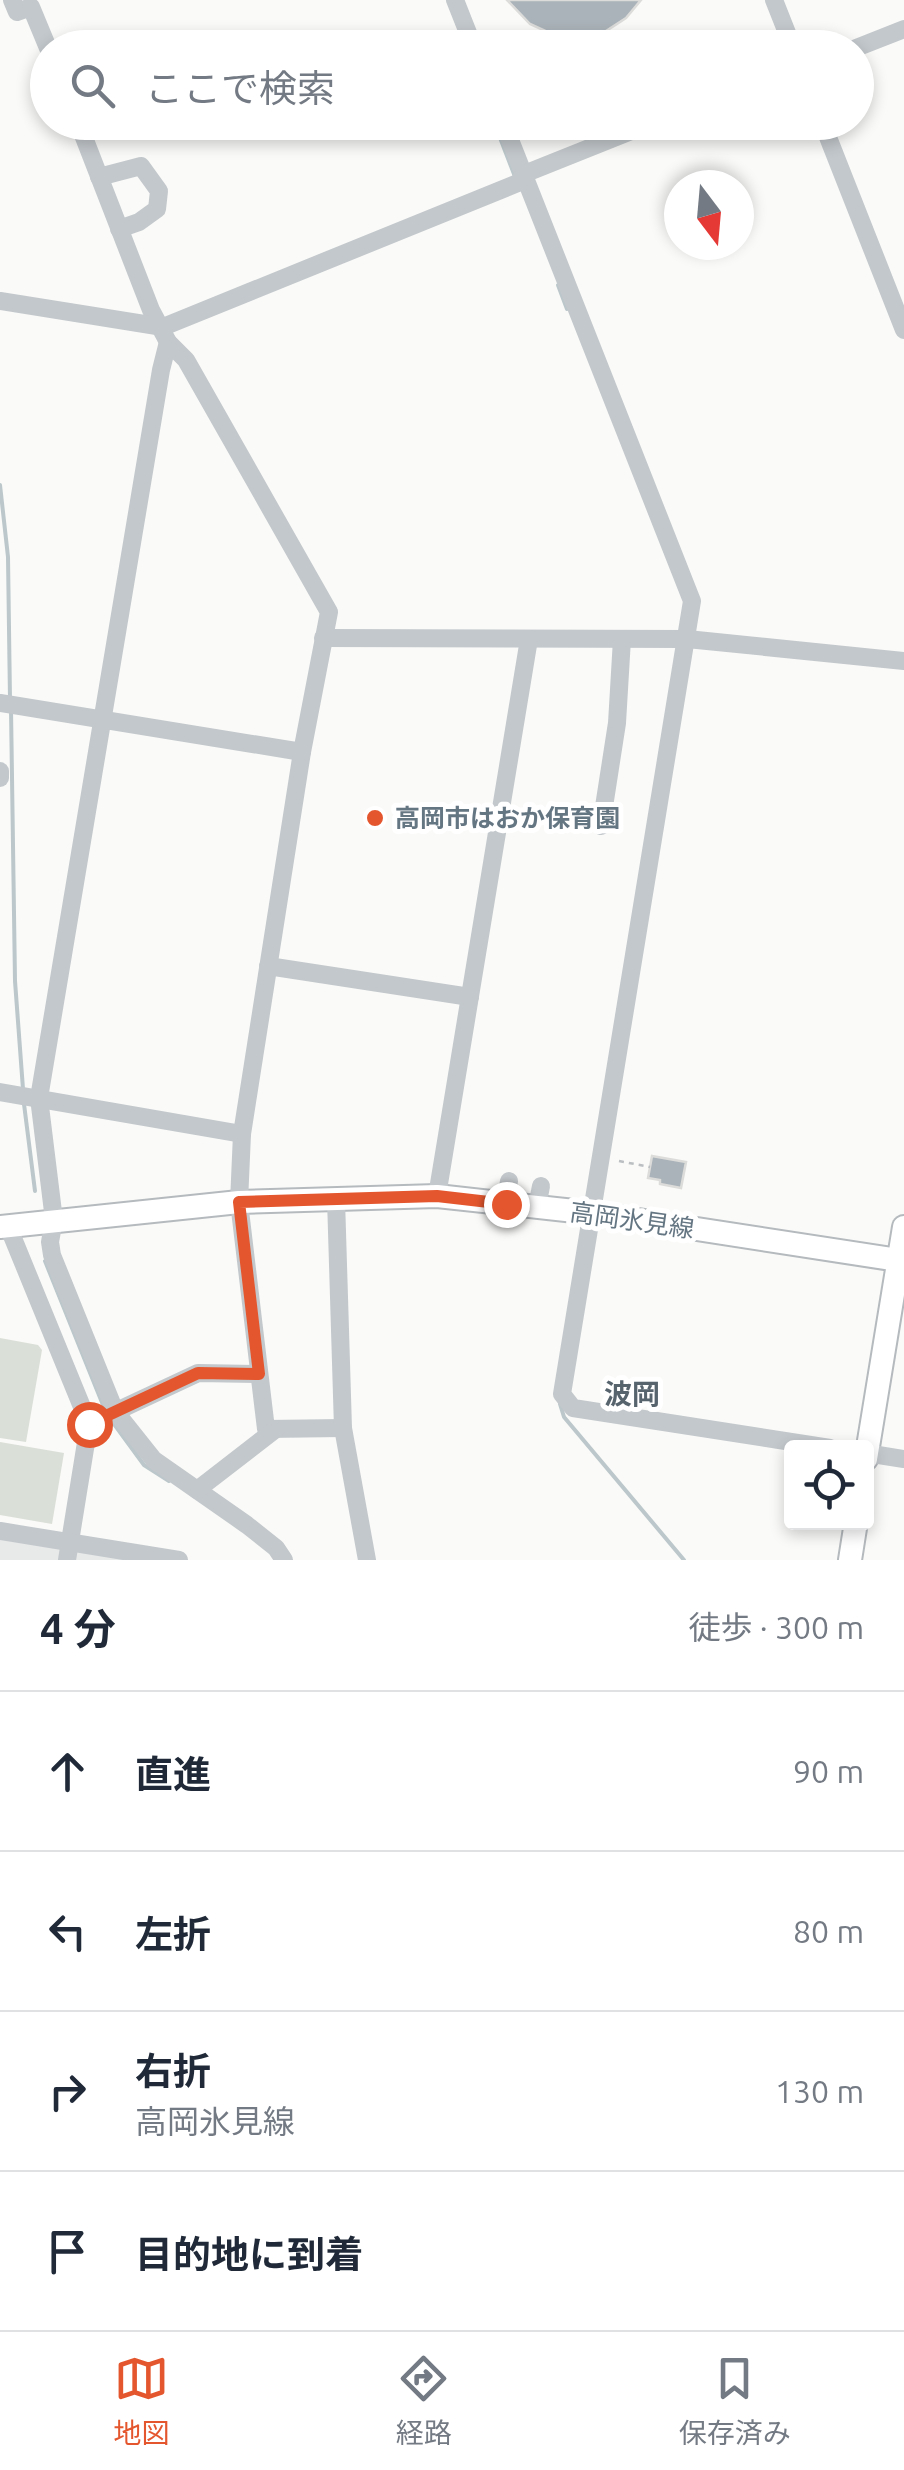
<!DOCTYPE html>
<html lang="ja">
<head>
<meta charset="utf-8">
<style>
  body { margin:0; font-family:Ubuntu,"Noto Sans JP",sans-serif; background:#f2f2f3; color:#1f2937 }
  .controls { position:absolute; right:30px; bottom:30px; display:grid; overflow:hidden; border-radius:10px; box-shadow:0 5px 15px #0003 }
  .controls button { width:90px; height:90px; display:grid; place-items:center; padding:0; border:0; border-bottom:2px solid #e0e1e3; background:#fff; color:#1f2937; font:50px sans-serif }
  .compass { position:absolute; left:664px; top:170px; width:90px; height:90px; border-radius:50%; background:#fff; box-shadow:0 5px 15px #0003; rotate:164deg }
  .stop { position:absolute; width:30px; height:30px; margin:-22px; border:8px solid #e4572e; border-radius:50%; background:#fff }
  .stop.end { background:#e4572e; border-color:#fff; box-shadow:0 2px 10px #0008 }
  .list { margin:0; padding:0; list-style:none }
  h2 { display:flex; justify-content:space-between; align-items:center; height:130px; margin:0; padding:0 40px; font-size:42px }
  h2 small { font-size:32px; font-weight:400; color:#747a83 }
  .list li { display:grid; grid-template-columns:65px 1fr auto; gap:30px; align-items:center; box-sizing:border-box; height:160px; padding:0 40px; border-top:2px solid #e0e1e3 }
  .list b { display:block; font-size:38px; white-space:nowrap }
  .list p { margin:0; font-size:32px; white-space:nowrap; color:#747a83 }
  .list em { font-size:32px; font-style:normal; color:#747a83 }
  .icon { flex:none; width:55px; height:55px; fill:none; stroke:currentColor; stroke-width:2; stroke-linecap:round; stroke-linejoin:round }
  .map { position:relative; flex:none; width:904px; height:1560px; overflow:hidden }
  .search { position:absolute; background:#fff; box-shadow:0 5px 15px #0003; left:30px; right:30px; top:30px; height:110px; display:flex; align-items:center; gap:25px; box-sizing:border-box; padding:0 35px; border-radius:55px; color:#747a83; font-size:38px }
  .sheet { height:770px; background:#fff }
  nav { display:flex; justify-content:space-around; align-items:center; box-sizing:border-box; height:140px; border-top:2px solid #e0e1e3; background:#fff; font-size:28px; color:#747a83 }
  nav a { display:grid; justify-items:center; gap:5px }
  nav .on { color:#e4572e }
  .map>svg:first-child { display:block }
  .built { fill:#e8e9e9 }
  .green { fill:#dadfd7 }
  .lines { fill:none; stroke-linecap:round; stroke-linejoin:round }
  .stream { stroke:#bbc7cb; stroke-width:4 }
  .building { fill:#aab3b9; stroke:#dcdcda; stroke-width:2.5 }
  .major-casing { stroke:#b5babe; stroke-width:26 }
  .path { stroke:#bbbfc2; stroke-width:2.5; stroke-dasharray:5 5; stroke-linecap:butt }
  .minor { stroke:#c3c8cc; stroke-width:18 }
  .major { stroke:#fff; stroke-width:22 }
  .route { stroke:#e4572e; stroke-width:12 }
  .poi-dot { fill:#e4572e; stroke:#fff; stroke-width:4 }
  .labels { text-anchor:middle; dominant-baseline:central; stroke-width:10; stroke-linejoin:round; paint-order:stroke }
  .poi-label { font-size:25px; font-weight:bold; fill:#657683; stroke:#fff; text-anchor:start }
  .street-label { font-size:25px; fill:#657683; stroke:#fff }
  .neighbourhood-label { font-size:28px; font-weight:bold; fill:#57646e; stroke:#fff }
</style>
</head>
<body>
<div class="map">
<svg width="904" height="1560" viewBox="0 0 904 1560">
  <rect width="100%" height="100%" fill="#fafaf8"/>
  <!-- built -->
  <polygon class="built" points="0,1538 128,1560 0,1560"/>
  <!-- green -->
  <g class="green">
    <polygon points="0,1338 38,1345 42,1350 26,1442 0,1438"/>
    <polygon points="0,1442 64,1453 52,1524 0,1515"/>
  </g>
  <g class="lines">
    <!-- stream -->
    <g class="stream">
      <polyline points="494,122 514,174"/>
      <polyline points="558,285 567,309"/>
      <polyline points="0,485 8,557 10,700"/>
      <polyline points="11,709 15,981 23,1089"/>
      <polyline points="24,1104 35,1191"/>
      <polyline points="45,1261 103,1405"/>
      <polyline points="560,1404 564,1417 684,1560"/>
      <polyline points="114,1424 144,1465 169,1481"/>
    </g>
  </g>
  <!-- building -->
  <g class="building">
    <polygon points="507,0 641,0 626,18 606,31 580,37 554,35 530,24"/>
    <polygon points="652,1156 686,1162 681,1188 660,1184 660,1180 648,1178"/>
  </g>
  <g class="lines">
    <defs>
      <g id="major">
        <polyline points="0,1227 239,1202 437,1196 593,1213 904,1261"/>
        <polyline points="866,1459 904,1227"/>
        <polyline points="850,1560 856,1522"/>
      </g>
    </defs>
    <!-- major casing -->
    <use href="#major" class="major-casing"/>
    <!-- path -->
    <polyline class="path" points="619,1161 650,1167"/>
    <!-- minor -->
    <g class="minor">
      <polyline points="12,0 17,12 31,7 48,48"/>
      <polyline points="455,0 474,48"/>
      <polyline points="774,0 793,48"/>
      <polyline points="856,48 904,29"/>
      <polyline points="78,122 151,310 168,342 186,360 329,612 302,752 242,1134 239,1202 266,1429 343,1428"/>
      <polyline points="503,122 692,601 562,1394 573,1408 830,1448"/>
      <polyline points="822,122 904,330"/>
      <polyline points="99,177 141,166 159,191 157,209 139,222 119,229"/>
      <polyline points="0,301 163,327 518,183 524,174 654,122"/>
      <polyline points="168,342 161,370 39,1098 54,1220 50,1242 52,1255 115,1411 154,1460 247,1525 276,1548 284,1560"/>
      <polyline points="323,638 687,639 904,661"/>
      <polyline points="0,703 302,752"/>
      <polyline points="0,771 0,778"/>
      <polyline points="601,826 617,723 622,639"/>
      <polyline points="268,966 470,997"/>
      <polyline points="0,1092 242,1134"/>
      <polyline points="437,1196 529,639"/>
      <polyline points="336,1199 343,1428 367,1560"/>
      <polyline points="505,1204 509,1181"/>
      <polyline points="537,1207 541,1186"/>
      <polyline points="8,1226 89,1424 67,1560"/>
      <polyline points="89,1424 198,1373 259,1374"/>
      <polyline points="866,1453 904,1459"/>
      <polyline points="197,1490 276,1429"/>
      <polyline points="0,1531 179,1560"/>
    </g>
    <!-- major -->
    <use href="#major" class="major"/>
  </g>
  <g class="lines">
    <!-- route -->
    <polyline class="route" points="89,1424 198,1373 259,1374 239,1202 437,1196 506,1204"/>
  </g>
  <!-- markers -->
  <circle class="poi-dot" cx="375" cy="818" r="10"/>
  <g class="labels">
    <!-- poi labels -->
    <g class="poi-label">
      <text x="395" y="818">高岡市はおか保育園</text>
    </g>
    <!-- street labels -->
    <g class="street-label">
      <text transform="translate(632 1220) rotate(8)">高岡氷見線</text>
    </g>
    <!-- neighbourhood labels -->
    <g class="neighbourhood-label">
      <text x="632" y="1393">波岡</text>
    </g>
  </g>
</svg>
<div class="controls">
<button><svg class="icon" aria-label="locate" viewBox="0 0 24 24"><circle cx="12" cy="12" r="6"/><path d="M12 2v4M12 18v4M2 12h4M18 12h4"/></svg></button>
</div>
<svg class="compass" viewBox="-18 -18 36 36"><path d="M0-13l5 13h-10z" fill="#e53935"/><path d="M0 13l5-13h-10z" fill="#747a83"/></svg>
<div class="stop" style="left:89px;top:1424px"></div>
<div class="stop end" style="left:506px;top:1204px"></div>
<div class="search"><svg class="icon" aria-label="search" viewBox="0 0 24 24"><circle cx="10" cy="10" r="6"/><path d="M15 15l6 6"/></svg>ここで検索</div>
</div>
<section class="sheet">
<h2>4 分<small>徒歩 · 300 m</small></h2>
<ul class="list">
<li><svg class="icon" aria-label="ahead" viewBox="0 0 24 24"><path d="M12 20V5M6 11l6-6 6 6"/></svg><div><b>直進</b></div><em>90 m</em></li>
<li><svg class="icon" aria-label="left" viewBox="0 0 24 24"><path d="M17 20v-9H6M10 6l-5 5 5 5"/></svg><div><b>左折</b></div><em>80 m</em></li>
<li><svg class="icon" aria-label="right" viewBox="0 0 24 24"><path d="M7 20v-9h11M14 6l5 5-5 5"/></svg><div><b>右折</b><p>高岡氷見線</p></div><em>130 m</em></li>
<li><svg class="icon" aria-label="arrive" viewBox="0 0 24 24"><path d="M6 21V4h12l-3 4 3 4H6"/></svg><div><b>目的地に到着</b></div></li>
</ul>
</section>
<nav>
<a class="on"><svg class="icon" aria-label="map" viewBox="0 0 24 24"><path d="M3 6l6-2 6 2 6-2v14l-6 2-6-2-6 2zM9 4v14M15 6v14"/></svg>地図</a>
<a><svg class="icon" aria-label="directions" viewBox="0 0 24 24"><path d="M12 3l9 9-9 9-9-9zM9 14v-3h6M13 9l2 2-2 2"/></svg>経路</a>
<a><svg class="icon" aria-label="saved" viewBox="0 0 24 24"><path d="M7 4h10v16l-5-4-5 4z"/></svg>保存済み</a>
</nav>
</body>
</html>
